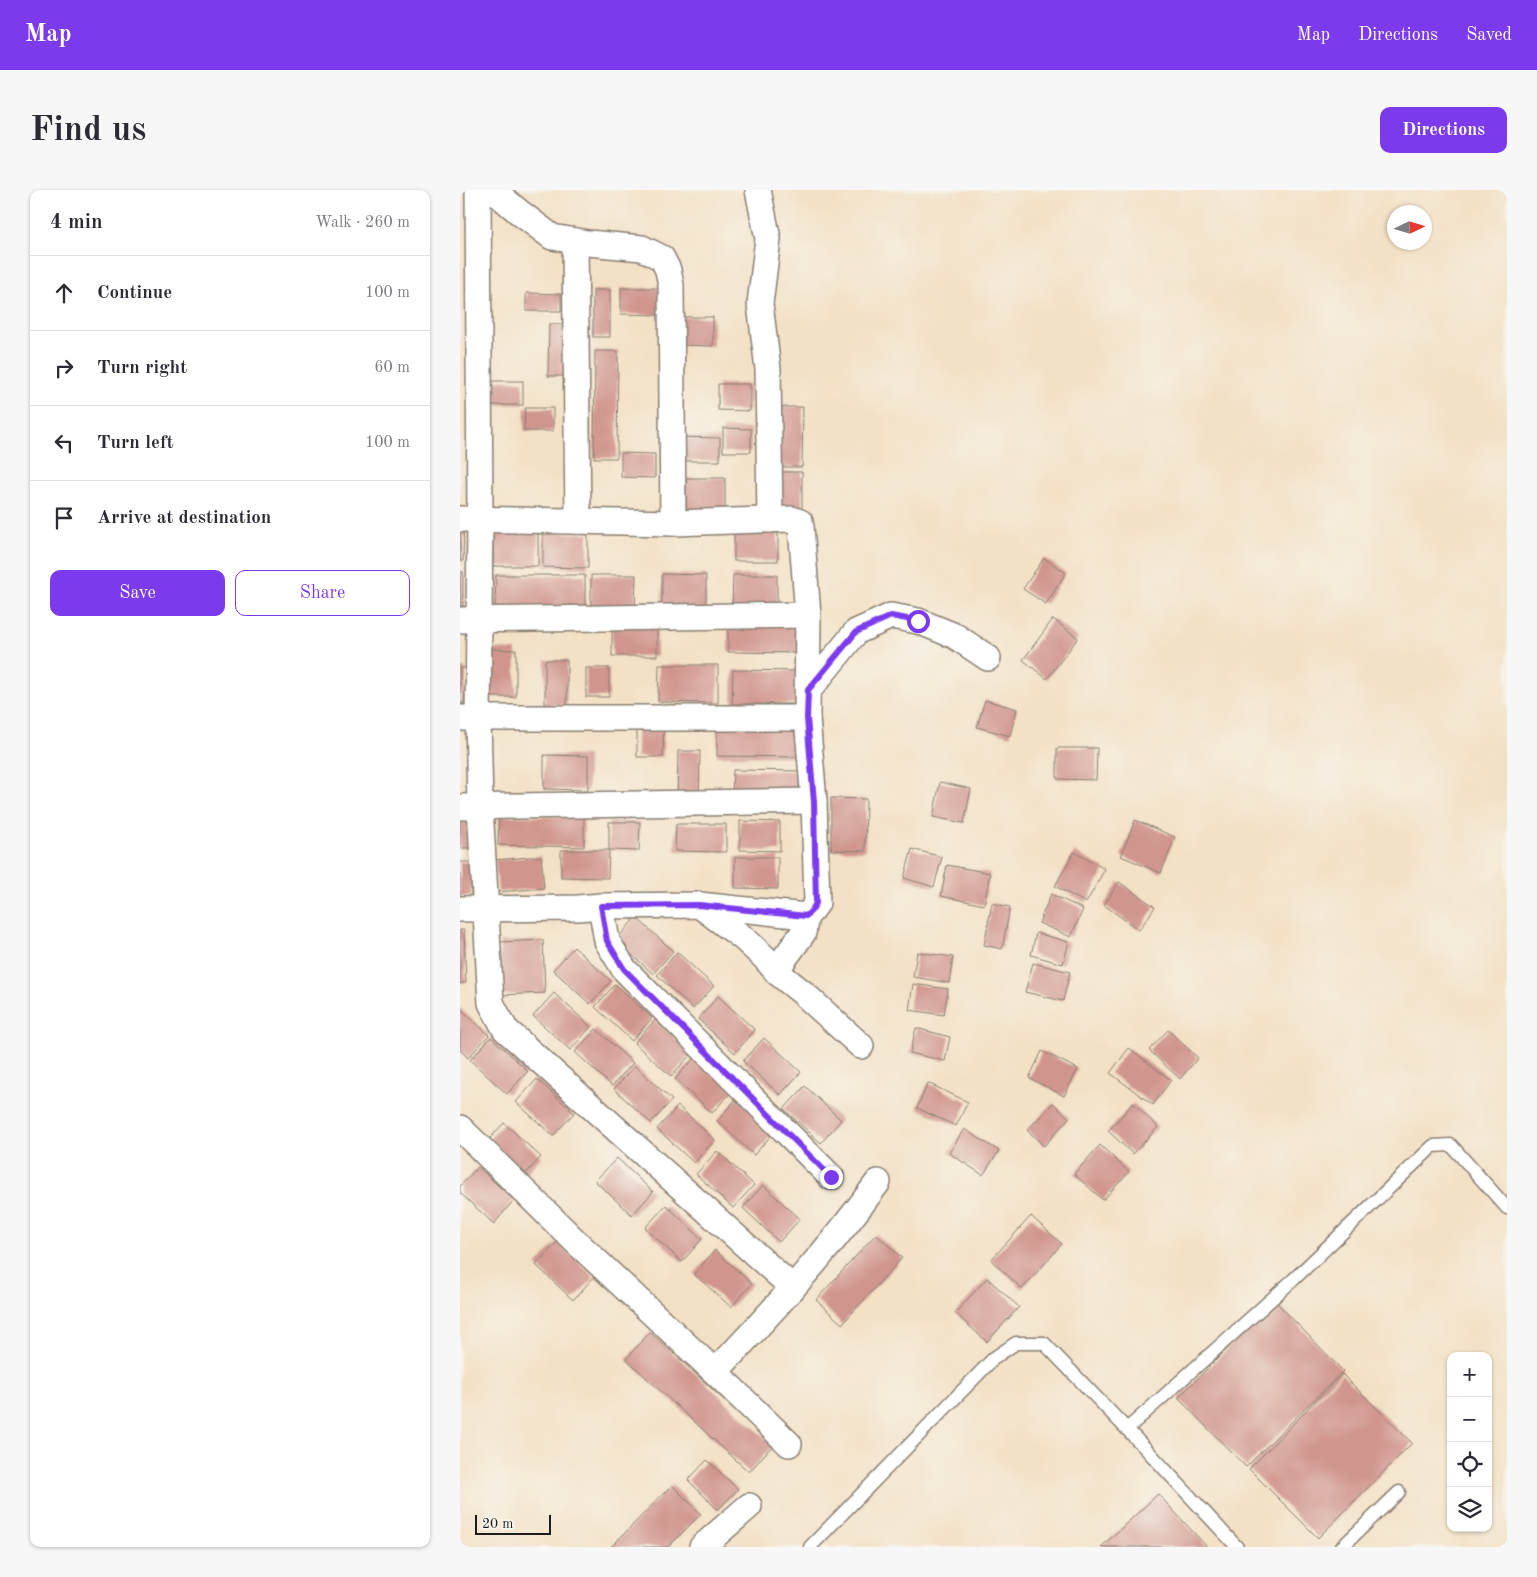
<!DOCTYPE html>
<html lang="en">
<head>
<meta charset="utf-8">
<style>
  body { margin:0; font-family:"Old Standard TT",serif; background:#f7f7f7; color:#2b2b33 }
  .controls { position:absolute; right:15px; bottom:15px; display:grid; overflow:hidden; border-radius:10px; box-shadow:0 1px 4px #0004 }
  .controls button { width:45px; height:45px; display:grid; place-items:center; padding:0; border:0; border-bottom:1px solid #e1e1e2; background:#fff; color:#2b2b33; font:25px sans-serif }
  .compass { position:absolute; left:927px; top:15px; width:45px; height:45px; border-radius:50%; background:#fff; box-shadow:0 1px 4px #0004; rotate:86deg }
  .scale { position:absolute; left:15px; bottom:12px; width:76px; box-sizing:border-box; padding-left:5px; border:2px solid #1c1c1c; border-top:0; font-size:14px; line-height:18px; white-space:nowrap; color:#1c1c1c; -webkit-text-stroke:4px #f7f3e8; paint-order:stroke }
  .stop { position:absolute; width:15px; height:15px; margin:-11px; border:4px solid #7c3aed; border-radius:50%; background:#fff }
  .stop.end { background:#7c3aed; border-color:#fff; box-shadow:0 1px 5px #0008 }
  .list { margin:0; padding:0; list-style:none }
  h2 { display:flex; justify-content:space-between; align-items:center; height:65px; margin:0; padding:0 20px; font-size:21px }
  h2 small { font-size:16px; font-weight:400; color:#7c7c81 }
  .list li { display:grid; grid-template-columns:32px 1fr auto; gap:15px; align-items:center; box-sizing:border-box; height:75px; padding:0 20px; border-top:1px solid #e1e1e2 }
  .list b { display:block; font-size:19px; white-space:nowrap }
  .list em { font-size:16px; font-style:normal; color:#7c7c81 }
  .actions { display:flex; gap:10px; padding:15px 20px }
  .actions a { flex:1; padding:11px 0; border:1px solid #7c3aed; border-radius:10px; text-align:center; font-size:18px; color:#7c3aed }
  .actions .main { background:#7c3aed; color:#fff }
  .icon { flex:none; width:28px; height:28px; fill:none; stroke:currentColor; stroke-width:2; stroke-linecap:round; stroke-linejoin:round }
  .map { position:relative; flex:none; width:1047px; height:1357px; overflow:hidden; border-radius:10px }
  header { display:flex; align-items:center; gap:30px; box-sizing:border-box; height:70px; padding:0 25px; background:#7c3aed; color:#fff }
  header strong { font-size:24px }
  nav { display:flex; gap:28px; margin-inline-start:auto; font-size:18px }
  .intro { display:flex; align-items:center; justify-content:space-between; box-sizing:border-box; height:120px; padding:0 30px }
  h1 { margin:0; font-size:35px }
  .button { padding:12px 22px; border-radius:10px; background:#7c3aed; color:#fff; font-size:18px; font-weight:700 }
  main { display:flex; gap:30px; padding:0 30px }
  aside { flex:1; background:#fff; border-radius:10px; box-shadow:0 1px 4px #0004 }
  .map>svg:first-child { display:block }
  .building { fill:#d0968e }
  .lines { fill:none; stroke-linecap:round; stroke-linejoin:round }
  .service-casing { stroke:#887e71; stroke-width:15 }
  .minor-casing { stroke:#887e71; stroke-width:28 }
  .service { stroke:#fff; stroke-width:12 }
  .minor { stroke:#fff; stroke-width:25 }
  .route { stroke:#7c3aed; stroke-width:6 }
</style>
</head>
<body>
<header>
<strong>Map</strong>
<nav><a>Map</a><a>Directions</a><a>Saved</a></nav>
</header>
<div class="intro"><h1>Find us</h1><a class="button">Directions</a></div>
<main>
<aside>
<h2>4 min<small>Walk · 260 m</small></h2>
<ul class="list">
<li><svg class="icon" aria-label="ahead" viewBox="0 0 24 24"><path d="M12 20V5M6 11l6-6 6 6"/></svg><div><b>Continue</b></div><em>100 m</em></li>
<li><svg class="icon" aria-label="right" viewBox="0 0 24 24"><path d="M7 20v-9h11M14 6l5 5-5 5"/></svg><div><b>Turn right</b></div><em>60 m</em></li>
<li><svg class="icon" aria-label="left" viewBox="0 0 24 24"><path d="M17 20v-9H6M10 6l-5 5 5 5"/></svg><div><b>Turn left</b></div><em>100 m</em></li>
<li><svg class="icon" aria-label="arrive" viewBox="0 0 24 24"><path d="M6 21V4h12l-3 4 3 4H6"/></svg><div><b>Arrive at destination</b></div></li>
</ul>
<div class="actions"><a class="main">Save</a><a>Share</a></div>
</aside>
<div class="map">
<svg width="1047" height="1357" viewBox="0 0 1047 1357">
  <rect width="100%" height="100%" fill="#f7f3e8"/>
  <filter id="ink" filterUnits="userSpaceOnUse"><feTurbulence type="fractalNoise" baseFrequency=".02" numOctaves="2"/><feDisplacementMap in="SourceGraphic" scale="10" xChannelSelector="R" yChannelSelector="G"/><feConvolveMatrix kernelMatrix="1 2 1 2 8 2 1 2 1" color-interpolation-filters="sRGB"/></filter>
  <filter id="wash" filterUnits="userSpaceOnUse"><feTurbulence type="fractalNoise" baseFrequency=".0096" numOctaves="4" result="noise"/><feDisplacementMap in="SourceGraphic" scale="20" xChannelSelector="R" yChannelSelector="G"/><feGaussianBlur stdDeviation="1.12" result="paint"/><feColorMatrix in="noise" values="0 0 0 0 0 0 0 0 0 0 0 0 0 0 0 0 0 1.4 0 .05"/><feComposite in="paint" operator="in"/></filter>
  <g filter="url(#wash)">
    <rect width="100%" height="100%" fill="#f3e1c6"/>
    <g id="blocks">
      <!-- building -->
      <g class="building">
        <polygon points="161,98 200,98 200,125 161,124"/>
        <rect x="133" y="100" width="17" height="47"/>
        <polygon points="66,103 101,104 101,121 66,121"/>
        <polygon points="221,127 253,127 253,156 220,155"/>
        <polygon points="89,134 105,134 105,186 88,186"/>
        <polygon points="135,161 158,161 157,268 134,268"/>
        <rect x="31" y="191" width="32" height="24"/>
        <polygon points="258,194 290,194 290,221 258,220"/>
        <polygon points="318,217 343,217 342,277 318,277"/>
        <polygon points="65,218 93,218 93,241 64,241"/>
        <polygon points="263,238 291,239 291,262 263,262"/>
        <polygon points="221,247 260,248 260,271 221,271"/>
        <polygon points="161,263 195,264 195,288 161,287"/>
        <polygon points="320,282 342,282 342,322 319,322"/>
        <polygon points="226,288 265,288 265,322 226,321"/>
        <polygon points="0,337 4,337 3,371 0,371"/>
        <rect x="274" y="337" width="44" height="34"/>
        <rect x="33" y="342" width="45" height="34"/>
        <polygon points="83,343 128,343 128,378 83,377"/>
        <polygon points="584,368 606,383 586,414 563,399"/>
        <rect x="0" y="382" width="3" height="34"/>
        <polygon points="202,384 246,385 246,419 202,418"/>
        <polygon points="36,385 125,385 125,420 35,419"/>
        <polygon points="131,385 176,385 175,419 131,419"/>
        <polygon points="273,385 317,385 317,420 272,419"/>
        <polygon points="593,429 618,448 587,489 563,470"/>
        <polygon points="152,432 197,433 197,466 152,466"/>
        <polygon points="268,436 341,436 341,463 268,462"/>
        <polygon points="29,459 56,460 56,507 29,507"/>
        <polygon points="85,470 107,470 107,515 85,514"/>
        <polygon points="199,475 258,475 258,513 198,512"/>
        <polygon points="0,478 6,478 5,513 0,513"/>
        <rect x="126" y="478" width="23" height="29"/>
        <polygon points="273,480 341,481 341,514 272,514"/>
        <polygon points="525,510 557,519 550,546 517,537"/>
        <polygon points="177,528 204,529 203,567 177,567"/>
        <polygon points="257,536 343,537 342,567 257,566"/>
        <polygon points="597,558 637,558 636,590 597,589"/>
        <polygon points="218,561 240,561 239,613 217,613"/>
        <polygon points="84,565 128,566 128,600 84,599"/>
        <polygon points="273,580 344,581 344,610 272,610"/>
        <polygon points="480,592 511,599 504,633 473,627"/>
        <polygon points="371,608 406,609 405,661 371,660"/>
        <rect x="0" y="624" width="10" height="34"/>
        <polygon points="39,626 124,627 124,657 38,655"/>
        <polygon points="675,630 715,647 701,683 661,666"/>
        <polygon points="280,631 320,632 320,661 280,660"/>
        <polygon points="149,632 180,632 179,661 149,660"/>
        <polygon points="216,634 266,634 266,662 215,661"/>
        <polygon points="452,659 482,667 474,697 444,688"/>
        <polygon points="101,660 149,660 148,688 101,687"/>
        <polygon points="614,662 645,679 626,713 595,696"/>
        <polygon points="81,666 84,698 38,702 35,670"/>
        <polygon points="275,667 318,667 318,699 275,698"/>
        <rect x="0" y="672" width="11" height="34"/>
        <polygon points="487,675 530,683 524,715 481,706"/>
        <polygon points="659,692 695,717 679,740 644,715"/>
        <polygon points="591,704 623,719 611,747 579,733"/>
        <polygon points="532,713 550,717 542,759 524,755"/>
        <polygon points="176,727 213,761 193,784 156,750"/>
        <polygon points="0,740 4,740 6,793 0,793"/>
        <polygon points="576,743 609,752 603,774 571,765"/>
        <polygon points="83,750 85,803 42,805 40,752"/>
        <polygon points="114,757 151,791 130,814 93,780"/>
        <polygon points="217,762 254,796 233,819 197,785"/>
        <polygon points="457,762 493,767 489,793 453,787"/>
        <polygon points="573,773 610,782 603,811 565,802"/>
        <polygon points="155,794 192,828 172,851 135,817"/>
        <polygon points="453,794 488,799 484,825 449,820"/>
        <polygon points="94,803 131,837 110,860 73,826"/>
        <polygon points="258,806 295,840 275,863 238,829"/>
        <polygon points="0,818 29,845 8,868 0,860"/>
        <polygon points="195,830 232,863 211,886 174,853"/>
        <polygon points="456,838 490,847 485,871 450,863"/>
        <polygon points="136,839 173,873 152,896 115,862"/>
        <polygon points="708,840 738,868 720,889 689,860"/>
        <polygon points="31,847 68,881 47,904 10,870"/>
        <polygon points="304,848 341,882 320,905 283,871"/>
        <polygon points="669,858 711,890 693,915 650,883"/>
        <polygon points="582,861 618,879 604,906 569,888"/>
        <polygon points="236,866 273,900 252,923 215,889"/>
        <polygon points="175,876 212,910 191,933 154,899"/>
        <polygon points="77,889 114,923 93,946 56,912"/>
        <polygon points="468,893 508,912 496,936 457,918"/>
        <polygon points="345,896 381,930 361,953 324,919"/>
        <polygon points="277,908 314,942 294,965 257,931"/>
        <polygon points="593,913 609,928 584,956 567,940"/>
        <polygon points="673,913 698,937 673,964 648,941"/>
        <polygon points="218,916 255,950 234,973 197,939"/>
        <polygon points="44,933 81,967 60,990 23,956"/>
        <polygon points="504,939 539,961 523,985 489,963"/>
        <polygon points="640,955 669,982 643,1010 614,984"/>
        <polygon points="257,961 294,995 273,1018 236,984"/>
        <polygon points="157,968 193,1002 172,1025 135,991"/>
        <polygon points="18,977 54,1010 34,1034 0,1003 0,996"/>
        <polygon points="303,995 340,1029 319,1052 283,1018"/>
        <polygon points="206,1015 242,1049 222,1072 185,1038"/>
        <polygon points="571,1026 602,1054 562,1099 531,1070"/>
        <polygon points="416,1044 442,1068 382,1134 356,1110"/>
        <polygon points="97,1052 134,1087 113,1110 76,1075"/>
        <polygon points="255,1060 292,1094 271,1117 234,1084"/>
        <polygon points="527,1088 559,1117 527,1152 495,1123"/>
        <polygon points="815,1111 883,1181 786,1277 718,1208"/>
        <polygon points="190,1142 313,1255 289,1282 166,1169"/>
        <polygon points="882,1184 952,1253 858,1348 789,1279"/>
        <polygon points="247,1270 278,1299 258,1320 228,1290"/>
        <polygon points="212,1295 241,1324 208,1357 151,1357"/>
        <polygon points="698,1304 747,1357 641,1357"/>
      </g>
    </g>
  </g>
  <g filter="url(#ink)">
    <use href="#blocks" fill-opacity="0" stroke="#887e71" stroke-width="1"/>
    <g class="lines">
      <defs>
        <g id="service">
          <polyline points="667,1239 834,1089 973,956 991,955 1047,1018"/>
          <polyline points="350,1357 534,1168 556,1153 584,1153 686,1259 777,1357"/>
          <polyline points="882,1357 939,1302"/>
        </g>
        <g id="minor">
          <polyline points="18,0 20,329 18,528 20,616 31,813 45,839 333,1098"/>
          <polyline points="33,0 59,22 92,47 128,53 182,58 202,68 208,80 211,95 213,333"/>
          <polyline points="298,0 308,49 300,114 308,179 310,330"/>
          <polyline points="115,51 118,331"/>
          <polyline points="0,329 213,333 332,329 340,332 341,337 348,425 347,528 354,611 357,713 352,720 346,726 239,715"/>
          <polyline points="0,430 348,425"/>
          <polyline points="348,501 396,442 431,426 458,431 495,446 528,468"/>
          <polyline points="0,528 347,528"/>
          <polyline points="0,617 354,611"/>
          <polyline points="141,716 147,751 164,779 371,987"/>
          <polyline points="0,719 118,718 141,716 239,715 282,747 305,768 318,783 343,803 401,856"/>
          <polyline points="318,783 322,772 343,743 346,726"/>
          <path d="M 0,938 L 114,1050 L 255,1182 C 313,1121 369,1060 418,992"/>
          <polyline points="255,1182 329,1254"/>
          <polyline points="242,1357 289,1316"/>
        </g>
      </defs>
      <!-- service casing -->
      <use href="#service" class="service-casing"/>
      <!-- minor casing -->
      <use href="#minor" class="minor-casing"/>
      <!-- service -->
      <use href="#service" class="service"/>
      <!-- minor -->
      <use href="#minor" class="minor"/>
    </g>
  </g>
  <g class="lines" filter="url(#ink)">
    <!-- route -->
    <polyline class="route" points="371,987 164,779 147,751 141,716 239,715 346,726 352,720 356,713 354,612 347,528 348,500 396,442 431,426 458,431"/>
  </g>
</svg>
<div class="controls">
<button>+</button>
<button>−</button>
<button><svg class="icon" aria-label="locate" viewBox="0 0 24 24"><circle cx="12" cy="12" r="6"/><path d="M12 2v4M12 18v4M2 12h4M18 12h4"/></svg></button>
<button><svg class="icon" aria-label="layers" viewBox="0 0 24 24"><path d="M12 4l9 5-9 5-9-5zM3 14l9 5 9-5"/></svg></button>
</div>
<svg class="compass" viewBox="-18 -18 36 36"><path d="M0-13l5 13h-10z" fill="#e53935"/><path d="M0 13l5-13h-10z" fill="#7c7c81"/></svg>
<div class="scale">20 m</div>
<div class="stop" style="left:458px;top:431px"></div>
<div class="stop end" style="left:371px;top:987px"></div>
</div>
</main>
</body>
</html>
